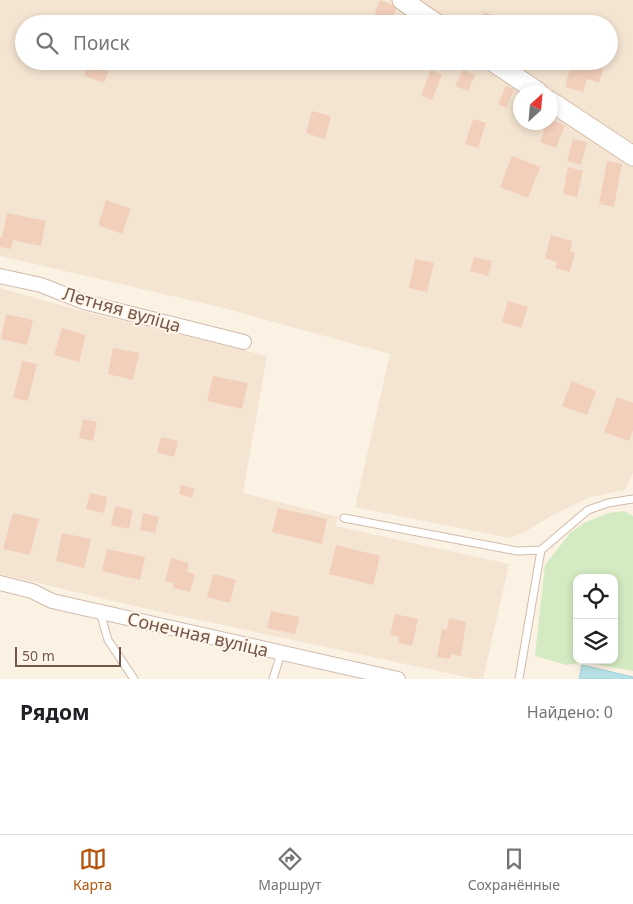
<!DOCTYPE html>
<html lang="ru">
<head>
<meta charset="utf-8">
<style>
  body { margin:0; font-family:"Noto Sans",sans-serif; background:#f2f2f2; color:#202124 }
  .controls { position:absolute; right:15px; bottom:15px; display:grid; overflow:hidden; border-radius:10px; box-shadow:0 2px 8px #0003 }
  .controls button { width:45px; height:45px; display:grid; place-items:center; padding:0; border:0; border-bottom:1px solid #e0e0e0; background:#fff; color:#202124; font:25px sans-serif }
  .compass { position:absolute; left:513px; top:85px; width:45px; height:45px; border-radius:50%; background:#fff; box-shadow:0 2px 8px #0003; rotate:26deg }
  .scale { position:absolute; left:15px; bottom:12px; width:106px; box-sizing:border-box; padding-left:5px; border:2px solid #755749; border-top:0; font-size:14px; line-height:18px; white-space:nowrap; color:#755749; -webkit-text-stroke:4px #fff6ea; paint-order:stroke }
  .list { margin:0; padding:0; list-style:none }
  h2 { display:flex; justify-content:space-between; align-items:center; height:65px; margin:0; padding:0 20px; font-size:21px }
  h2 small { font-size:16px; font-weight:400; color:#757577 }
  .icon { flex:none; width:28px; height:28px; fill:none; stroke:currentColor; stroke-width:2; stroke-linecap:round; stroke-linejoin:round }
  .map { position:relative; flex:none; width:633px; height:679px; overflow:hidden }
  .search { position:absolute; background:#fff; box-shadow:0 2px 8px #0003; left:15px; right:15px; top:15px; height:55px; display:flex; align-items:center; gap:12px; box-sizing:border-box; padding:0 18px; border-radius:28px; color:#757577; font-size:19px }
  .sheet { height:155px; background:#fff }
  nav { display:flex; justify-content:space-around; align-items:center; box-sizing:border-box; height:70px; border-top:1px solid #e0e0e0; background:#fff; font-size:14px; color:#757577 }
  nav a { display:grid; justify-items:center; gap:2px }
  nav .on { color:#b45309 }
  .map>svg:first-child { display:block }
  .residential { fill:#f4e4d2 }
  .green { fill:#d3eac2; fill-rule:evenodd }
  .water { fill:#b8e1e6; stroke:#9ed1d8 }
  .building { fill:#f2cfbb }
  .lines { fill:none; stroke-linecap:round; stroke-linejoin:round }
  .lane-casing { stroke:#d0bbad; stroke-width:9 }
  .street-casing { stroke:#d0bbad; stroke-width:16 }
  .secondary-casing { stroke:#d3bbaa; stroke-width:21 }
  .lane { stroke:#fff; stroke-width:7 }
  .street { stroke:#fff; stroke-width:14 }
  .secondary { stroke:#fff; stroke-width:19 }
  .labels { text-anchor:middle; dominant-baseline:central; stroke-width:4; stroke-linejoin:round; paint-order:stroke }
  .street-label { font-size:18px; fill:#755749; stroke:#fff6ea }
</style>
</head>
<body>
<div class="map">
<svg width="633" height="679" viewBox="0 0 633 679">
  <rect width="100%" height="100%" fill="#fcf2e4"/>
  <!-- residential -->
  <g class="residential">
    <polygon points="0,0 391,0 425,24 24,24 24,61 480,61 528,92 520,92 520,122 550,122 551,107 633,166 633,473 625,490 590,497 551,516 523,533 509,538 355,507 390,354 220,307 0,256"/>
    <polygon points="415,0 633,0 633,150 503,61 609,61 609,24 448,24"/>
    <polygon points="0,288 78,310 267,356 243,493 338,517 335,526 509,564 483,679 476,679 143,608 0,574"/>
  </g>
  <!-- green -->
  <path class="green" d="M 624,511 L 633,516 L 633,671 L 583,662 L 567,665 L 535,656 L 545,565 L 571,532 L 586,522 L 609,513 ZM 577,578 L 614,578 L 614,660 L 577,660 Z"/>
  <!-- water -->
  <polygon class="water" points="582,665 633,677 633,679 579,679"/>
  <!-- building -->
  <g class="building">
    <polygon points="380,0 397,7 390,24 371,24"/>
    <polygon points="484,12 500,18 498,24 480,24"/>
    <polygon points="76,61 112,61 104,83 85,76 85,65"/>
    <polygon points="399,61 414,61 412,68 398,63"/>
    <polygon points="572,61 605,61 599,83 587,79 583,92 565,87"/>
    <polygon points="431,70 442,75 432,100 421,95"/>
    <polygon points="463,70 475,75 468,91 455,86"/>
    <polygon points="506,86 514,89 506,108 498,104"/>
    <polygon points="312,111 331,116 325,139 306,133"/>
    <polygon points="473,119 486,123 478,148 465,144"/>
    <polygon points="550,119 565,125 556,148 540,142 547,122 550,122"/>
    <polygon points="573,139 587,142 581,165 567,161"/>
    <polygon points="512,156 540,167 528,198 500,187"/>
    <polygon points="607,161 622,164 614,207 599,204"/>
    <polygon points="568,167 583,171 577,197 563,194"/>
    <polygon points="106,200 131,209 122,234 98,225"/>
    <polygon points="7,213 46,221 41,246 13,240 11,249 0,247 0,237 2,238"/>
    <polygon points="551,235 572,241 570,252 575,253 570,272 555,268 557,262 545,258"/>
    <polygon points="474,257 492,261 488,276 470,271"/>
    <polygon points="415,259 434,263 427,292 409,288"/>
    <polygon points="508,301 528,307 521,328 502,322"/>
    <polygon points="6,314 33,320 27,345 1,339"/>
    <polygon points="62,328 86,335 79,362 54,355"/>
    <polygon points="113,348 139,353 133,380 108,374"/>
    <polygon points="22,361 37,364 28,401 13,398"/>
    <polygon points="213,376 248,383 242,409 207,401"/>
    <polygon points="572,381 596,391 587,415 562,406"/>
    <polygon points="617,397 633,403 633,430 629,441 604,432"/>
    <polygon points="83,419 97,422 93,441 79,438"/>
    <polygon points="161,437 178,441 174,457 157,452"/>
    <polygon points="181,485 195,489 192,498 179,494"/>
    <polygon points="90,493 107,497 104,513 86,509"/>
    <polygon points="115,506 133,510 129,529 111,525"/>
    <polygon points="278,508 327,519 322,544 272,532"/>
    <polygon points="13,513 39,519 30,555 3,549"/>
    <polygon points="143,513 159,517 155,533 140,530"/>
    <polygon points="62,533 91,539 84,568 56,561"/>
    <polygon points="336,545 380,556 373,585 329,574"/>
    <polygon points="107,549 145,557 140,580 102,571"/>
    <polygon points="171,558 189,563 187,572 195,574 190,592 173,588 174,583 165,581"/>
    <polygon points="213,574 236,580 230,603 207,597"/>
    <polygon points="271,611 299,617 295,634 267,628"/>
    <polygon points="395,614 418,619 412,646 398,643 399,637 390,635"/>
    <polygon points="449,618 466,622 461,656 451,654 450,659 437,657 442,629 447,630"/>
  </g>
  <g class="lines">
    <defs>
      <g id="lane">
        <polyline points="344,518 517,551 541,550 588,510 608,503 633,499"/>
        <polyline points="100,612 108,640 134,679"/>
        <polyline points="273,679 281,653"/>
        <polyline points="519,679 541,550"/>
      </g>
      <g id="street">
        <polyline points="0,276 41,285 84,302 244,342"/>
        <polyline points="0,583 32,591 52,601 398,679"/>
      </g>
      <g id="secondary">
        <polyline points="402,0 437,24"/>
        <polyline points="492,61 538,92"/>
        <polyline points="550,101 633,156"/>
      </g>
    </defs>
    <!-- lane casing -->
    <use href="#lane" class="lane-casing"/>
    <!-- street casing -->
    <use href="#street" class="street-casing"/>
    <!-- secondary casing -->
    <use href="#secondary" class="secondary-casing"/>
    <!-- lane -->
    <use href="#lane" class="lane"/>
    <!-- street -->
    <use href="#street" class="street"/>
    <!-- secondary -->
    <use href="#secondary" class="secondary"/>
  </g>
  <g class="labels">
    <!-- street labels -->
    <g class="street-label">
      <text transform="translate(122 309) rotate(16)">Летняя вуліца</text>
      <text transform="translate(198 634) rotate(13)">Сонечная вуліца</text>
    </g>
  </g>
</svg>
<div class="controls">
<button><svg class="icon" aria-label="locate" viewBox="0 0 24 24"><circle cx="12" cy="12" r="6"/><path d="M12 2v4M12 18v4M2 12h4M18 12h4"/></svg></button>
<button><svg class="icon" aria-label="layers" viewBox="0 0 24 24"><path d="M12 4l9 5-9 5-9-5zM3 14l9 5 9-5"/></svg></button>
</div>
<svg class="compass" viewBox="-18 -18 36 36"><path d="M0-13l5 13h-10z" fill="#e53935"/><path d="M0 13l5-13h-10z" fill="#757577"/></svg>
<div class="scale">50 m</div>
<div class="search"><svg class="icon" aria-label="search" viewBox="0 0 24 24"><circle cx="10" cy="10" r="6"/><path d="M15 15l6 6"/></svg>Поиск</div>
</div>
<section class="sheet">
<h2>Рядом<small>Найдено: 0</small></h2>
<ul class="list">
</ul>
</section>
<nav>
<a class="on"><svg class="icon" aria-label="map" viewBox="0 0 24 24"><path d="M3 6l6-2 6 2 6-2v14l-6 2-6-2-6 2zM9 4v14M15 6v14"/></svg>Карта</a>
<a><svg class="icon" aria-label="directions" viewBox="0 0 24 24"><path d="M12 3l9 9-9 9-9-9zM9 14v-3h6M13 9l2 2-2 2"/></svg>Маршрут</a>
<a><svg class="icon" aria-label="saved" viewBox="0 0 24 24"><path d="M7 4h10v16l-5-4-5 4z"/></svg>Сохранённые</a>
</nav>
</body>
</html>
